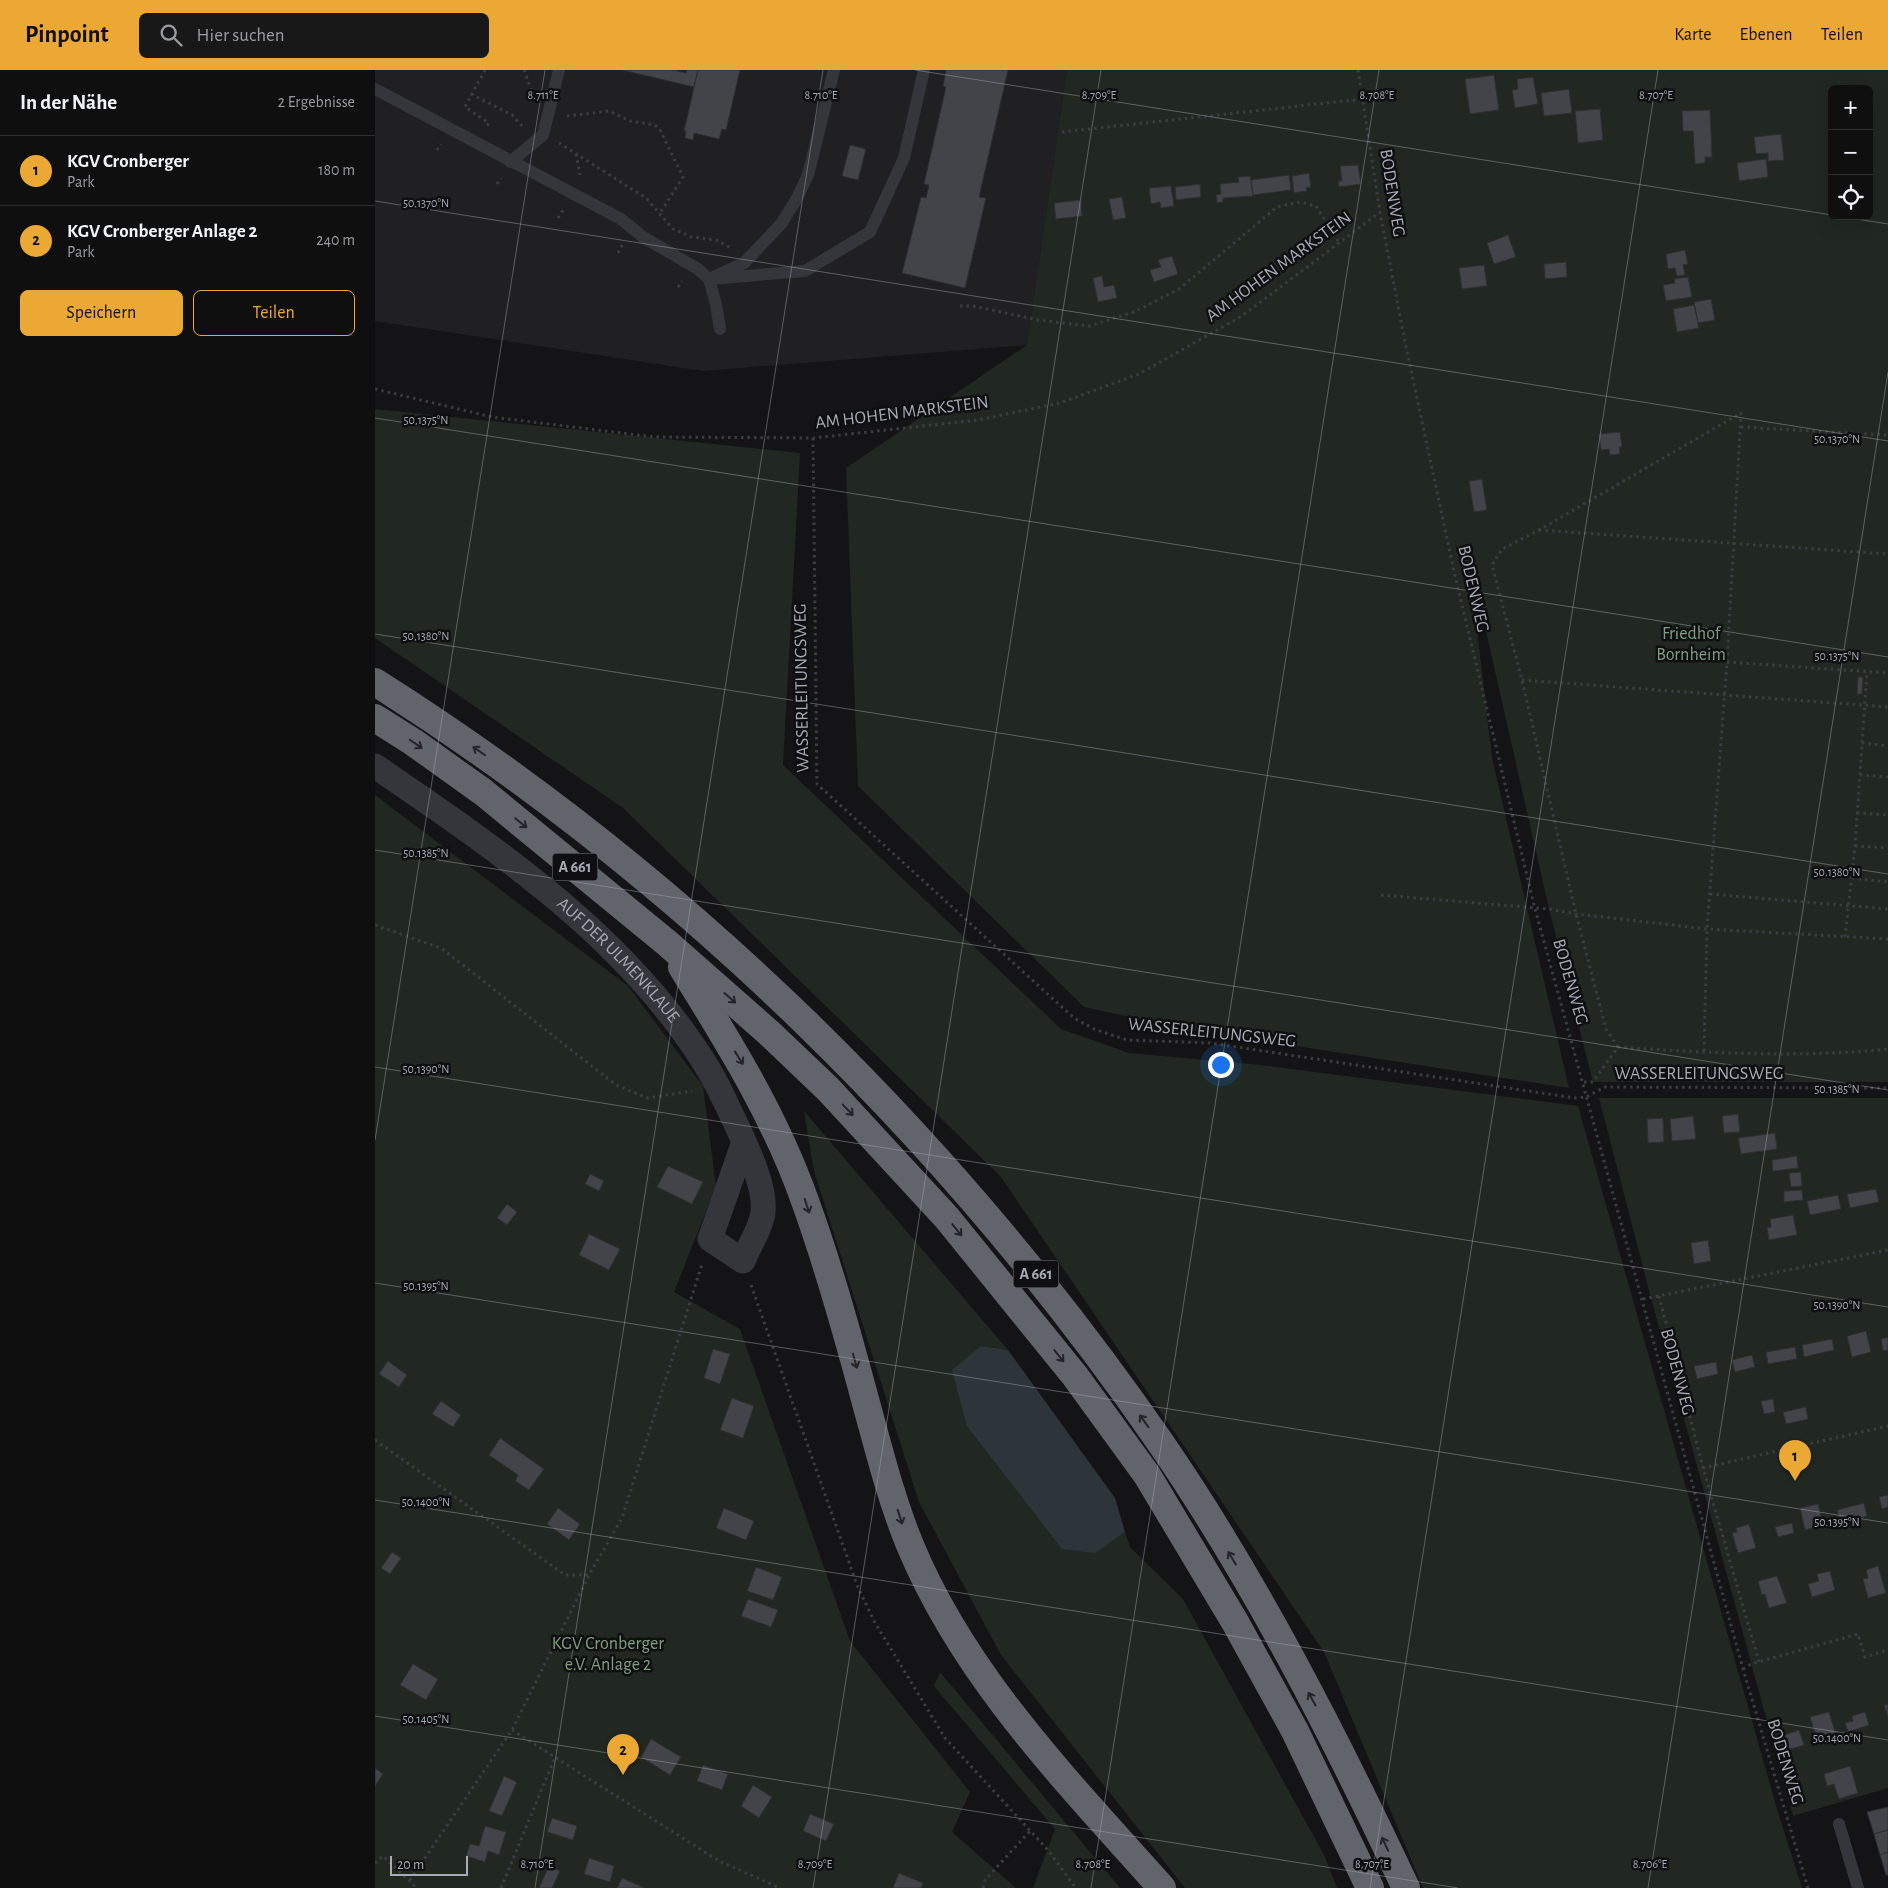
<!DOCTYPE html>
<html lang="de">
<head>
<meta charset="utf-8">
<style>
  body { margin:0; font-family:"Alegreya Sans",sans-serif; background:#181819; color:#f1f3f6 }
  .controls { position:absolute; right:15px; top:15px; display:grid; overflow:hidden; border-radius:8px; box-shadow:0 5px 20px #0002 }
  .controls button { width:45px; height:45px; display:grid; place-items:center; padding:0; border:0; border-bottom:1px solid #2f2f30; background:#0f0f10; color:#f1f3f6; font:25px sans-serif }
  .scale { position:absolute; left:15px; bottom:12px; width:78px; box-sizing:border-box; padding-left:5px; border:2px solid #a6abb6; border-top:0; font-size:14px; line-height:18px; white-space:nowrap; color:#a6abb6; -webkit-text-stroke:4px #0f0f11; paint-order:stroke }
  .you { position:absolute; left:845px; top:994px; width:18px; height:18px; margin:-12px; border:4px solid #fff; border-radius:50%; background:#1a73e8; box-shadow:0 0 0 8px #1a73e833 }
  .badge { display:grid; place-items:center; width:32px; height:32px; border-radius:50%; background:#eca835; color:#111; font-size:16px; font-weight:700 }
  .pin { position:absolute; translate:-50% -41px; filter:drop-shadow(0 1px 2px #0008) }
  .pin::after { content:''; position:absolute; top:26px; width:18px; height:15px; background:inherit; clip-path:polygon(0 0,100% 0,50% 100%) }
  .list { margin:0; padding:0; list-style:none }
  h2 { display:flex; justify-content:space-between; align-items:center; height:65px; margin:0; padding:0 20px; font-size:21px }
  h2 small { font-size:16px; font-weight:400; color:#9b9c9f }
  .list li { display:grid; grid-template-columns:32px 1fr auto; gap:15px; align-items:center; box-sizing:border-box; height:70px; padding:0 20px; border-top:1px solid #2f2f30 }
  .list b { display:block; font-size:19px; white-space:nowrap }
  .list p { margin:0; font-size:16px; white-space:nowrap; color:#9b9c9f }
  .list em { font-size:16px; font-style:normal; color:#9b9c9f }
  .actions { display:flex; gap:10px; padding:15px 20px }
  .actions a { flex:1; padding:11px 0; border:1px solid #eca835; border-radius:8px; text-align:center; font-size:18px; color:#eca835 }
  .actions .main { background:#eca835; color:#111 }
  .icon { flex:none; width:28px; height:28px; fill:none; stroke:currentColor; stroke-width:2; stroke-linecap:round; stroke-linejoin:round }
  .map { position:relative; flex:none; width:1513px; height:1818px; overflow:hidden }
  header { display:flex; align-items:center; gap:30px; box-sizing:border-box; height:70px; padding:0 25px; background:#eca835; color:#111 }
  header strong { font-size:24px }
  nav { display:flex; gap:28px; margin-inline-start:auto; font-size:18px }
  .search { width:350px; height:45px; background:#181819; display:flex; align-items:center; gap:12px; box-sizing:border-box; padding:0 18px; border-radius:8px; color:#9b9c9f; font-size:19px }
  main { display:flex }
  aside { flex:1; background:#0f0f10 }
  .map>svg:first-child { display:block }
  .built { fill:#202023 }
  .green { fill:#202821; fill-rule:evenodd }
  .water { fill:#2d353b }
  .building { fill:#434449; stroke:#2e2e32 }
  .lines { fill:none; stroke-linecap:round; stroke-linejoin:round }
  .path { stroke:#3b3d42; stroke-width:3; stroke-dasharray:2.5 4; stroke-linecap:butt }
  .service { stroke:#35363b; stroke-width:12 }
  .minor { stroke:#35363b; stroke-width:25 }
  .motorway { stroke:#61646b; stroke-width:28 }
  .oneway { stroke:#242428 }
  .ticks { fill:none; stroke:#a6abb6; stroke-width:1; stroke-opacity:0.45 }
  .labels { text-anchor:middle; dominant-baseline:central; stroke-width:5; stroke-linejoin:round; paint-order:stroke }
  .shield { fill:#0f0f11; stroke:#797c84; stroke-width:1 }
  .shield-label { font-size:16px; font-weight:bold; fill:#a6abb6 }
  .street-label { font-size:18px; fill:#a6abb6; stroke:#0f0f11 }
  .park-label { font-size:18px; fill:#7ea07e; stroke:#0f0f11 }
  .ticks-label { font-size:12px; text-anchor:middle; fill:#a6abb6; stroke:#0f0f11; stroke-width:5; stroke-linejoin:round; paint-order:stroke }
</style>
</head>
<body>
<header>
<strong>Pinpoint</strong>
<div class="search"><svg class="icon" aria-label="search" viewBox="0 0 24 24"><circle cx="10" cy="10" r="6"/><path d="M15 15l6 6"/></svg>Hier suchen</div>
<nav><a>Karte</a><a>Ebenen</a><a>Teilen</a></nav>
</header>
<main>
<aside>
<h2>In der Nähe<small>2 Ergebnisse</small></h2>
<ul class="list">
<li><span class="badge">1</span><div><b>KGV Cronberger</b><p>Park</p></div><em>180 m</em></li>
<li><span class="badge">2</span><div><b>KGV Cronberger Anlage 2</b><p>Park</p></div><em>240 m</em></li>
</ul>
<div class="actions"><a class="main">Speichern</a><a>Teilen</a></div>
</aside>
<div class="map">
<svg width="1513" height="1818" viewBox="0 0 1513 1818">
  <rect width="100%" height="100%" fill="#141416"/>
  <!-- built -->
  <polygon class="built" points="0,0 692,0 652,275 328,301 0,251"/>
  <!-- green -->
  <g class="green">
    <path d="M 692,0 L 1513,0 L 1513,1012 L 1218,1012 L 1174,839 L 1093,482 L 1117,688 L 1194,1018 L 811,959 L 709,937 L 483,716 L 471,398 L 652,275 ZM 1457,19 L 1494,19 L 1494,146 L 1457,146 Z"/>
    <polygon points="0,339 425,383 408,695 686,959 754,983 886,995 1203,1036 1402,1739 1427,1818 1048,1818 949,1582 626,1107 248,738 0,568"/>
    <polygon points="0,725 253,916 328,1016 341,1116 299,1222 365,1259 475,1571 595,1722 577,1762 641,1818 0,1818"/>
    <polygon points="1224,1028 1513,1028 1513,1718 1418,1746 1276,1228"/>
    <polygon points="429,1041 633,1280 606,1276 720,1482 750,1462 755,1477 808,1529 949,1785 962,1818 810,1818 626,1585 544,1432 439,1101"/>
    <polygon points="565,1602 745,1818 658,1818 680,1759 559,1616"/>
  </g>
  <!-- water -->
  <polygon class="water" points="606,1276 633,1280 740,1428 750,1462 720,1483 687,1479 592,1356 577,1300"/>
  <!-- building -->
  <g class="building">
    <polygon points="247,0 298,0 311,3 312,0 323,0 319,17"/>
    <polygon points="323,0 365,0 351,60 347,59 344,69 319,63 318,70 310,68 311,61 309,61"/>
    <polygon points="571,0 633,0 604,127 611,128 590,218 527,203 546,127 551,128 554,115 549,114 571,17 568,16"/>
    <polygon points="1119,5 1124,40 1095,44 1090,9"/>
    <polygon points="1158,7 1163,34 1140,38 1137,20 1143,19 1142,9"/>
    <polygon points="1194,19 1197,43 1169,46 1166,23"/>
    <polygon points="1225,39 1228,70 1203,73 1200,41"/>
    <polygon points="1335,40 1337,87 1330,87 1330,93 1320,94 1318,61 1308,61 1307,41"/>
    <polygon points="1406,64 1409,90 1393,91 1393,83 1381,84 1379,67"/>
    <polygon points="475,75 491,79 483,110 467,106"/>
    <polygon points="1391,89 1393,107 1364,111 1362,93"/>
    <polygon points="983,95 986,114 964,117 963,111 967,111 965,96"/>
    <polygon points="934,103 936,117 931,118 932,121 919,123 917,106"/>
    <polygon points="914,105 916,120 878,125 876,110"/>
    <polygon points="875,106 878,126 848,128 848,132 842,133 841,125 846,124 845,114 864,112 863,107"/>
    <polygon points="825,114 826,127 801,130 800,117"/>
    <polygon points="796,116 799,136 786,138 785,132 776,134 774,118"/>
    <polygon points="747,127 751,148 738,150 734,129"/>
    <polygon points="706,130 707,146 681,149 679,133"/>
    <polygon points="1133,165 1141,187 1119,194 1112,173"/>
    <polygon points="1310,180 1313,194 1308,195 1310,205 1302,206 1300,198 1293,199 1291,184"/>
    <polygon points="797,186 803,204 779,212 775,200 786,197 783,190"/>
    <polygon points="1191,192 1192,207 1170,209 1169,194"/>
    <polygon points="1109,195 1112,216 1087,219 1084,198"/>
    <polygon points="727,206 729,217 739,215 742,228 723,232 718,208"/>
    <polygon points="1313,207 1317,227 1291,231 1288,215 1300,213 1299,209"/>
    <polygon points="1336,229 1340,250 1323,253 1319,232"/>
    <polygon points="1319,235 1324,258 1302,262 1298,239"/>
    <polygon points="1245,362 1247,377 1244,377 1245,384 1235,385 1234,379 1226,380 1224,364"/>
    <polygon points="1107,409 1112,440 1099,442 1094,411"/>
    <polygon points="1483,607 1488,607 1487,624 1482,624"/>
    <polygon points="1363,1044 1365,1062 1349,1063 1347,1046"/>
    <polygon points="1318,1046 1321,1069 1297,1071 1295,1049"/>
    <polygon points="1288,1048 1289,1072 1273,1073 1272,1049"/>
    <polygon points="1400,1063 1402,1079 1366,1084 1363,1068"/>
    <polygon points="1422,1086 1423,1098 1398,1101 1397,1090"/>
    <polygon points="293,1096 328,1112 317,1134 282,1117"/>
    <polygon points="1426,1102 1427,1116 1416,1117 1414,1103"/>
    <polygon points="215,1104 229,1111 224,1121 210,1114"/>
    <polygon points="1501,1119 1504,1132 1475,1138 1472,1124"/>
    <polygon points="1427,1120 1428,1130 1409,1132 1409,1121"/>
    <polygon points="1463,1125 1466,1139 1435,1145 1432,1131"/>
    <polygon points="132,1134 142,1142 132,1155 122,1148"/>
    <polygon points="1418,1145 1422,1165 1394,1170 1392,1158 1396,1157 1395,1149"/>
    <polygon points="214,1164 245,1179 234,1200 204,1185"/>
    <polygon points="1333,1170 1336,1191 1319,1194 1316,1173"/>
    <polygon points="1491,1261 1496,1282 1477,1287 1472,1266"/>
    <polygon points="1513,1267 1513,1280 1508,1281 1506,1269"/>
    <polygon points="1457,1269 1459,1280 1429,1287 1427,1275"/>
    <polygon points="1420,1277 1422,1289 1393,1294 1391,1282"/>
    <polygon points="338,1279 355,1284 345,1314 329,1308"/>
    <polygon points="1377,1285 1380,1297 1360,1302 1357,1290"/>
    <polygon points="13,1291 32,1305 24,1317 4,1304"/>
    <polygon points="1341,1292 1343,1304 1322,1309 1319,1296"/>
    <polygon points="357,1328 379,1336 368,1368 345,1360"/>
    <polygon points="1398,1329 1400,1342 1389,1344 1386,1331"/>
    <polygon points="66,1331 86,1345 78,1357 57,1344"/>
    <polygon points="1431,1337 1433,1349 1411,1354 1408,1342"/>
    <polygon points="125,1368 169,1399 154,1420 140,1411 143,1405 114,1385"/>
    <polygon points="1513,1425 1513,1437 1507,1439 1504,1427"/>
    <polygon points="1489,1433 1492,1446 1466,1453 1462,1440"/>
    <polygon points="1443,1434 1448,1455 1430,1460 1425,1438"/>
    <polygon points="183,1438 205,1454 194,1470 172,1454"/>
    <polygon points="349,1438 379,1451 371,1470 341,1458"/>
    <polygon points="1417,1453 1419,1463 1403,1467 1400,1457"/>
    <polygon points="1374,1454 1381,1478 1363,1483 1357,1463 1362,1462 1361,1458"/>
    <polygon points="17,1482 26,1488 15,1504 6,1498"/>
    <polygon points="1503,1496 1511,1523 1493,1528 1488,1509 1493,1508 1491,1500"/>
    <polygon points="381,1497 407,1507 398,1530 372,1521"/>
    <polygon points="1455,1501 1460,1520 1437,1527 1433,1514 1444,1511 1442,1504"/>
    <polygon points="1402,1506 1412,1533 1394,1538 1390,1524 1387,1525 1383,1511"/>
    <polygon points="373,1529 403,1540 396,1557 366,1546"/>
    <polygon points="38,1594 63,1609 51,1630 25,1615"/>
    <polygon points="1513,1634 1513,1647 1509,1635"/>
    <polygon points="1454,1642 1461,1665 1442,1670 1435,1647"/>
    <polygon points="1490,1642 1494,1655 1473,1662 1470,1653 1478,1651 1477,1646"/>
    <polygon points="1424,1660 1429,1675 1409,1681 1404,1667"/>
    <polygon points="276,1669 306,1687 295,1705 266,1687"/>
    <polygon points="328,1695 353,1704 347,1720 322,1711"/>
    <polygon points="1475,1696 1483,1723 1464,1729 1459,1714 1452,1716 1449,1704"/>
    <polygon points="0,1698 8,1704 0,1716"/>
    <polygon points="129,1706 142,1712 127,1746 114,1741"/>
    <polygon points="378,1715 397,1727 384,1748 366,1736"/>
    <polygon points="1513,1737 1513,1760 1499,1764 1492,1742"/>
    <polygon points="435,1744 459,1754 451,1771 428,1761"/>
    <polygon points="177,1748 202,1756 198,1770 172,1762"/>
    <polygon points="110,1756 131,1762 124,1785 113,1781 110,1792 91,1786 95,1774 104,1776"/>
    <polygon points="1513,1760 1513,1782 1505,1785 1499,1764"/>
    <polygon points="1513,1782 1513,1805 1511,1805 1505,1785"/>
    <polygon points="214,1788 239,1796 235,1812 209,1804"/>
    <polygon points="174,1796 185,1801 177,1818 164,1818"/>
    <polygon points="524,1803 548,1813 546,1818 518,1818"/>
    <polygon points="247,1808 270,1818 242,1818"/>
  </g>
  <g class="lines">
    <!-- path -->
    <g class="path">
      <polyline points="110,0 90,37 114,53 112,56"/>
      <polyline points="149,0 158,24"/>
      <polyline points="983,0 1005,142 1030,272 1080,506 1160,839 1368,1599 1433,1818"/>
      <polyline points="96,24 137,45 148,57"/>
      <polyline points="192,46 234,41 255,51 280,55 285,60 308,107 285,143"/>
      <polyline points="687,62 988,29"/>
      <polyline points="184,73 271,128 298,159 317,167 341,170 356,178"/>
      <polyline points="62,80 66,74"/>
      <polyline points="201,84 205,105"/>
      <polyline points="122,114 126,108"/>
      <polyline points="183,148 188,140"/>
      <polyline points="243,183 248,174"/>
      <polyline points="303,217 307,211"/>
      <polyline points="585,236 598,236 663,250 714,256 759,242 804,219 902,137 925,132 941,136 963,171"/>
      <polyline points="0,319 117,347 279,367 438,368 603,350 685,333 764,304 867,246 1005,142"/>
      <polyline points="1366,357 1513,365"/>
      <polyline points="438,368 442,714 699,948 719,959 752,970 835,973 1200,1028 1211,1027 1230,1017 1513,1018"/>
      <polyline points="1164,460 1513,484"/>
      <polyline points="1352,592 1513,603"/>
      <polyline points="1147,610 1513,637"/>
      <polyline points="1487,673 1513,676"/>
      <polyline points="1485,705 1513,707"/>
      <polyline points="1482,743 1513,745"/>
      <polyline points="1480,776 1513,778"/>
      <polyline points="1477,808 1513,812"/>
      <polyline points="1335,824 1513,839"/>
      <polyline points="1006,825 1174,839 1201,844 1332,859 1513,869"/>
      <polyline points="0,855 66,878 241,1015 272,1028 317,1021"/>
      <polyline points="1470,867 1480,776 1492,602"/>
      <polyline points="1243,977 1231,959 1201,844 1147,610 1117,495 1127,479 1164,460 1366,343 1352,592 1332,859 1329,983"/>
      <path d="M 1209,1012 L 1218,1012 L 1243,977 C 1332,983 1424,988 1513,979"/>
      <polyline points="376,1215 482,1515 499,1551 570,1668 672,1779 701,1818"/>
      <polyline points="1284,1226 1328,1398"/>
      <polyline points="1268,1229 1513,1180"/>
      <polyline points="0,1370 190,1505 214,1505 247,1448 327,1194"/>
      <polyline points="1384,1592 1328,1398 1513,1356"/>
      <polyline points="1368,1599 1376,1594 1483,1564 1490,1587 1513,1580"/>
      <polyline points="137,1660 344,1791 405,1818"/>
      <polyline points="0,1793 8,1786 42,1818"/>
      <polyline points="35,1810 137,1660 214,1505"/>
      <polyline points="126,1818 180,1687"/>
      <polyline points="608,1818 610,1810 655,1761"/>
    </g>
    <!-- service -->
    <g class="service">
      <polyline points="459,0 433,105 421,130 406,154 369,193 334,209 430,201 495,162 529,88 549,0"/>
      <polyline points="0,19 246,149 268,167 323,199 334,209 341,234 345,259"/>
      <polyline points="135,92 168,65 184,0"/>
      <polyline points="1464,1754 1483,1818"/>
    </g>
    <!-- minor -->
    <path class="minor" id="s1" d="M 0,696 C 123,780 257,871 335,1002 C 345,1019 353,1038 362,1056 C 372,1078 391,1117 388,1142 C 386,1158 374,1176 368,1191 L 335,1169 L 369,1072"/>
    <!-- motorway -->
    <g class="motorway">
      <path d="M 0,612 C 310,808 577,1071 785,1372 C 880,1510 960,1667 1031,1818"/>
      <polyline points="0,648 38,672 108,722 292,873 393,962 453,1019 572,1148 700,1306 772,1405 860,1552 920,1661 995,1818"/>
      <path d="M 307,897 C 354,973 400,1046 430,1131 C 454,1197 473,1266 491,1333 C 504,1380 516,1429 535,1475 C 590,1608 693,1712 787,1818"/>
    </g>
  </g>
  <!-- one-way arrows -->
  <defs><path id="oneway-shaft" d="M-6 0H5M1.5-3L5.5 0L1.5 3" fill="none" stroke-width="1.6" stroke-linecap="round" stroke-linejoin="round" transform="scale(1.25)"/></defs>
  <g class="oneway">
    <use href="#oneway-shaft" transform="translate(41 674) rotate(35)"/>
    <use href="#oneway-shaft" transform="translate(104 681) rotate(-145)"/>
    <use href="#oneway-shaft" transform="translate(146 753) rotate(39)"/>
    <use href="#oneway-shaft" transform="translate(355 928) rotate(41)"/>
    <use href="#oneway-shaft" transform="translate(364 988) rotate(58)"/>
    <use href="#oneway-shaft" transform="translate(473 1040) rotate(46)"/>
    <use href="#oneway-shaft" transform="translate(432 1136) rotate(72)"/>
    <use href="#oneway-shaft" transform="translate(582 1160) rotate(51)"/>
    <use href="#oneway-shaft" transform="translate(684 1286) rotate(51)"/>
    <use href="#oneway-shaft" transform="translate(480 1291) rotate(74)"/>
    <use href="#oneway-shaft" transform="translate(769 1351) rotate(-126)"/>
    <use href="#oneway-shaft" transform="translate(525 1447) rotate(72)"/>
    <use href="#oneway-shaft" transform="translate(857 1488) rotate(-121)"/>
    <use href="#oneway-shaft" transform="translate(937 1629) rotate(-119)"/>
    <use href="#oneway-shaft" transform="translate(1010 1774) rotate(-115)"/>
  </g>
  <!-- ticks -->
  <path class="ticks" d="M 540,0 L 1457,145M 0,131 L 1513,371M 1463,146 L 1513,154M 0,348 L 1513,587M 0,564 L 1513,804M 0,780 L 1513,1020M 0,997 L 1513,1237M 0,1070 L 170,0M 0,1213 L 1513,1453M 0,1430 L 1513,1670M 0,1646 L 1083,1818M 160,1818 L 448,0M 438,1818 L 726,0M 716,1818 L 1004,0M 995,1818 L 1283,0M 1273,1818 L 1513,302"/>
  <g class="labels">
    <!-- shield labels -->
    <g class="shield">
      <rect x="177.5" y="783.5" width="45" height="27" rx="4"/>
      <rect x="638.5" y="1190.5" width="45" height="27" rx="4"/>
    </g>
    <g class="shield-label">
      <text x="200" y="797">A 661</text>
      <text x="661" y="1204">A 661</text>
    </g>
    <!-- street labels -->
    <g class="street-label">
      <text transform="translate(1017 123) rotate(81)">BODENWEG</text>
      <text transform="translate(904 197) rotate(-36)">AM HOHEN MARKSTEIN</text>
      <text transform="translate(527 343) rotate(-7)">AM HOHEN MARKSTEIN</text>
      <text transform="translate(1098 519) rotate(77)">BODENWEG</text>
      <text transform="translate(427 618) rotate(-91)">WASSERLEITUNGSWEG</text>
      <text stroke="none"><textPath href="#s1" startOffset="312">AUF DER ULMENKLAUE</textPath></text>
      <text transform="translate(1195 912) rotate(74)">BODENWEG</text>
      <text transform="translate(837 963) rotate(6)">WASSERLEITUNGSWEG</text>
      <text x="1324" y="1004">WASSERLEITUNGSWEG</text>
      <text transform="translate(1302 1302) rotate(75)">BODENWEG</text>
      <text transform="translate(1410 1692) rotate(73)">BODENWEG</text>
    </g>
    <!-- park labels -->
    <g class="park-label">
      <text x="1316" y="564">Friedhof<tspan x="1316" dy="21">Bornheim</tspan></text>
      <text x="233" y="1574">KGV Cronberger<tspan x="233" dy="21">e.V. Anlage 2</tspan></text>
    </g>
  </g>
  <g class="ticks-label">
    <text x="446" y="29">8.710°E</text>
    <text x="724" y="29">8.709°E</text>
    <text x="1002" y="29">8.708°E</text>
    <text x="1281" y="29">8.707°E</text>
    <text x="168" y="29">8.711°E</text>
    <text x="51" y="137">50.1370°N</text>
    <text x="51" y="354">50.1375°N</text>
    <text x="1462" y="373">50.1370°N</text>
    <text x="51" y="570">50.1380°N</text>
    <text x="1462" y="590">50.1375°N</text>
    <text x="51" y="787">50.1385°N</text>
    <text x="1462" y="806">50.1380°N</text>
    <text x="51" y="1003">50.1390°N</text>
    <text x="1462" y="1023">50.1385°N</text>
    <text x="51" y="1220">50.1395°N</text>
    <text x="1462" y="1239">50.1390°N</text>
    <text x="51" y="1436">50.1400°N</text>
    <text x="1462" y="1456">50.1395°N</text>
    <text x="51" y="1653">50.1405°N</text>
    <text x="1462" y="1672">50.1400°N</text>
    <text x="162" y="1798">8.710°E</text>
    <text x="440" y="1798">8.709°E</text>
    <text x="718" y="1798">8.708°E</text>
    <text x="997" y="1798">8.707°E</text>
    <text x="1275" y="1798">8.706°E</text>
  </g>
</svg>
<div class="controls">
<button>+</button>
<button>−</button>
<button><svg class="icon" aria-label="locate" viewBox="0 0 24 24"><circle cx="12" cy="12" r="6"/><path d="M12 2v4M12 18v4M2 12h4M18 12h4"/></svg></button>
</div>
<div class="scale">20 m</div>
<div class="you"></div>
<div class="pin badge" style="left:1420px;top:1411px">1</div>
<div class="pin badge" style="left:248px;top:1705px">2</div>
</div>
</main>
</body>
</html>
